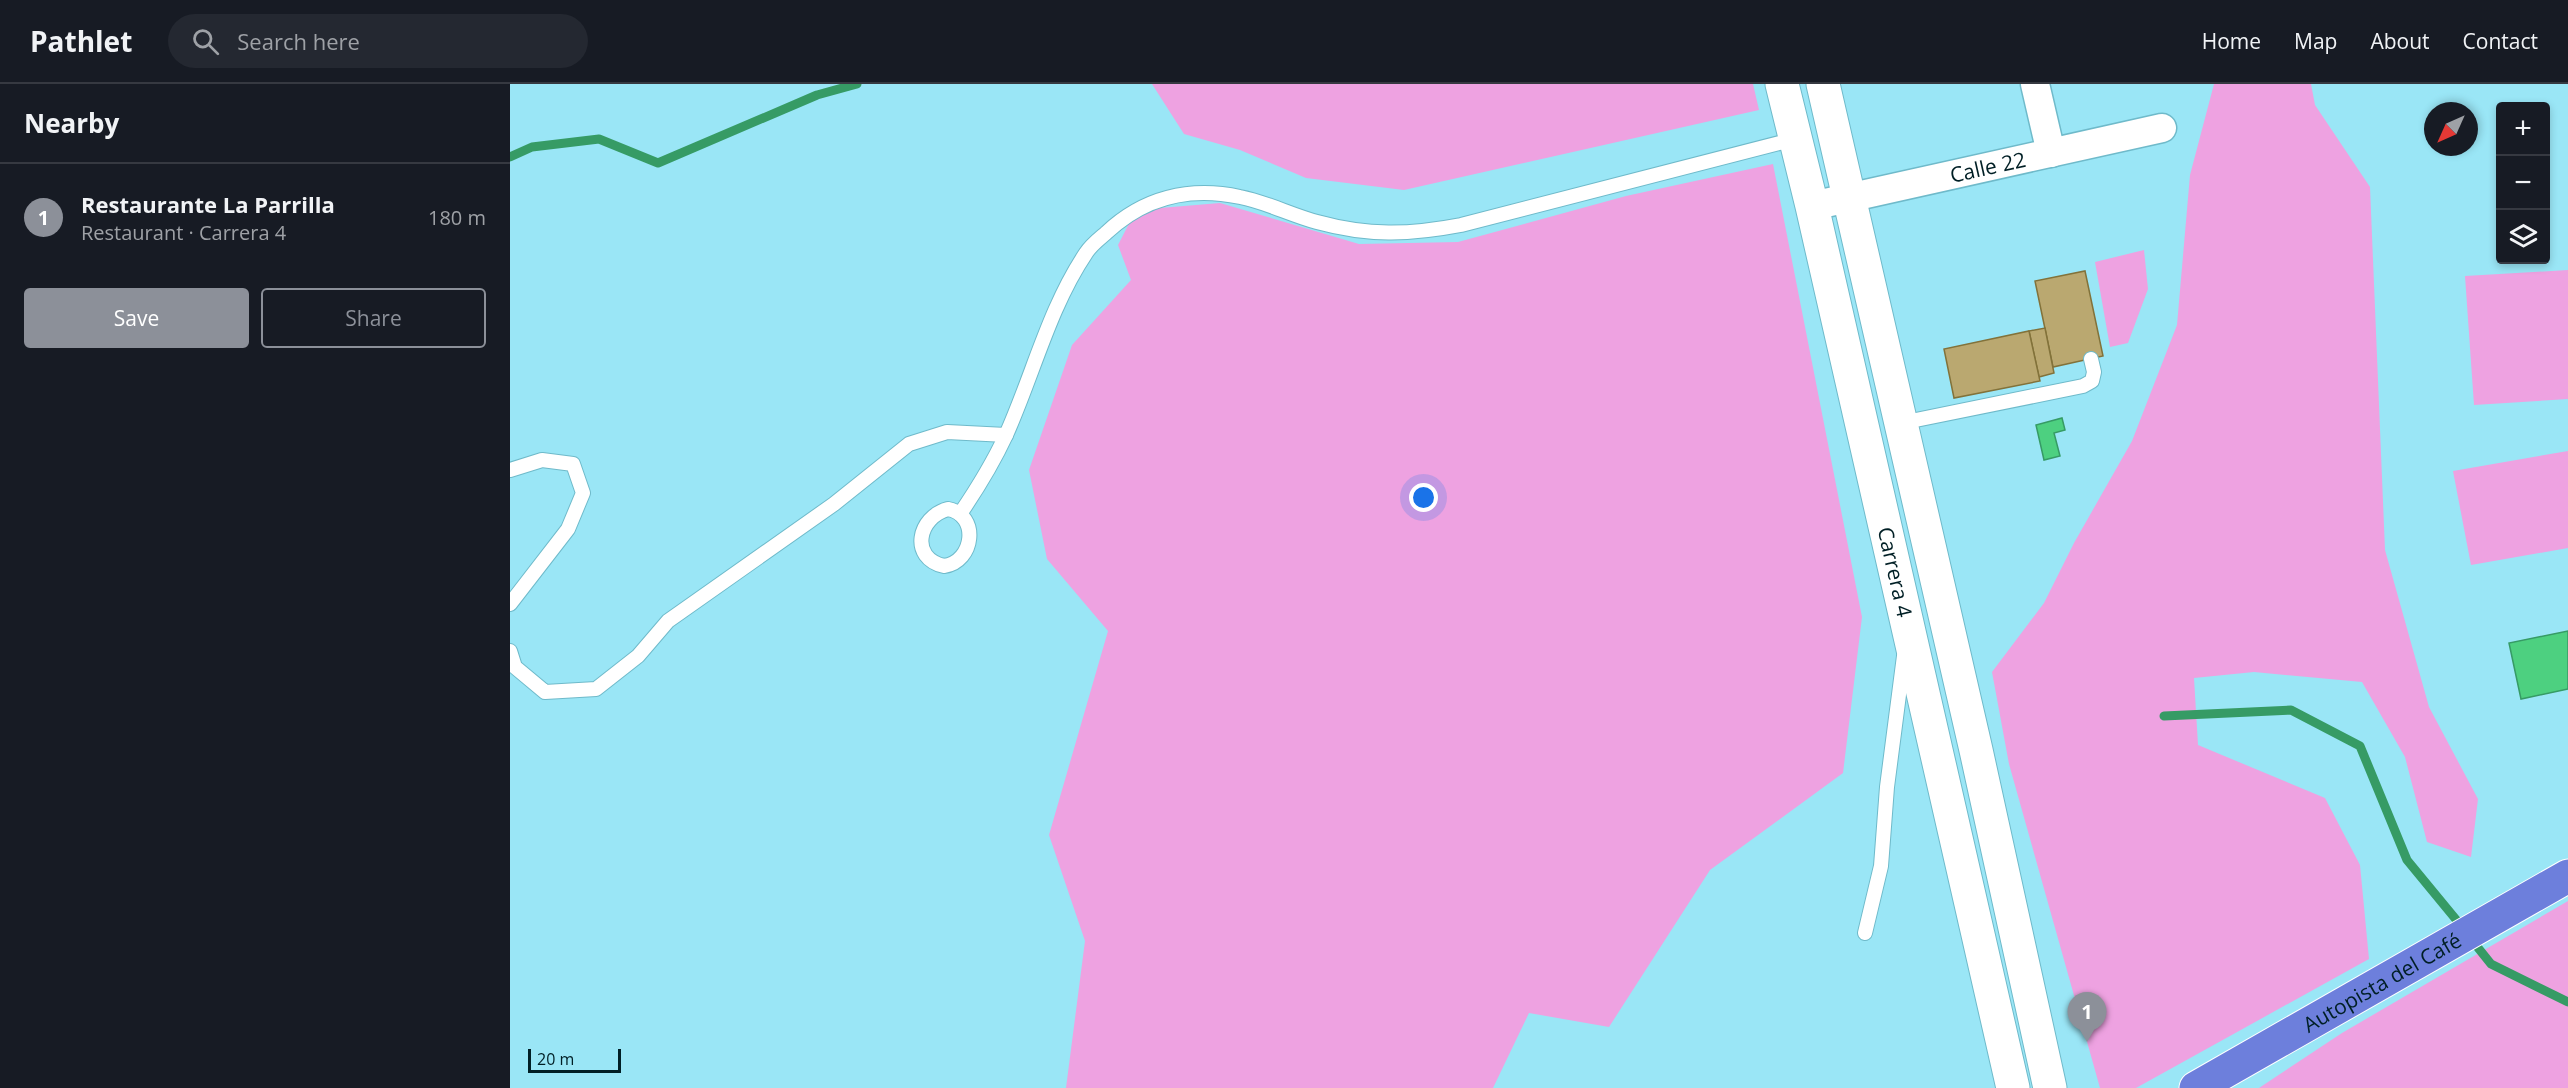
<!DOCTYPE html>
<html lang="en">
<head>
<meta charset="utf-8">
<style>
  body { margin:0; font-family:"Open Sans",sans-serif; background:#242831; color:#f1f3f6 }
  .controls { position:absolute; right:18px; top:18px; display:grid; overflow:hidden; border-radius:6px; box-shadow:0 3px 9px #0003 }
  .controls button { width:54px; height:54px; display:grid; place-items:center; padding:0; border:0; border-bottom:2px solid #363941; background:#171b24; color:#f1f3f6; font:30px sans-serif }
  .compass { position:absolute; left:1914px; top:18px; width:54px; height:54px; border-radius:50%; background:#171b24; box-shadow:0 3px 9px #0003; rotate:225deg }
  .scale { position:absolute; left:18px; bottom:15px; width:93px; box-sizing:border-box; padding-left:6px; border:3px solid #001f25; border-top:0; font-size:16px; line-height:21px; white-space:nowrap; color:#001f25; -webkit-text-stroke:4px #9ae6f6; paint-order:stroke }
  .you { position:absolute; left:914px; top:414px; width:21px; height:21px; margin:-15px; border:4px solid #fff; border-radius:50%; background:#1a73e8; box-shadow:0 0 0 9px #1a73e833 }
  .badge { display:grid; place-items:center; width:39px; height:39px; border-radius:50%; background:#8c9099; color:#fff; font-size:20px; font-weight:700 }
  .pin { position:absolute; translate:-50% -50px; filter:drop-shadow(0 2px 3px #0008) }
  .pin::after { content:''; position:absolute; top:32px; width:21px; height:18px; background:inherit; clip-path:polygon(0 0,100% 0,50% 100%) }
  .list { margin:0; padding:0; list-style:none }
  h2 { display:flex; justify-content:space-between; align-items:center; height:78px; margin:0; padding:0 24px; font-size:26px }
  h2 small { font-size:20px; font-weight:400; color:#9ea1a6 }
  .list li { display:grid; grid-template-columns:39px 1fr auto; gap:18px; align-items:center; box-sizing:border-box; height:108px; padding:0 24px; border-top:2px solid #363941 }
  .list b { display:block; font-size:22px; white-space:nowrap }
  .list p { margin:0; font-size:20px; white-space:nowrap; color:#9ea1a6 }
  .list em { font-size:20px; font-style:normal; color:#9ea1a6 }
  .actions { display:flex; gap:12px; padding:18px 24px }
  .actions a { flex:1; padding:14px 0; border:2px solid #8c9099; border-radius:6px; text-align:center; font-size:21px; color:#8c9099 }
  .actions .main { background:#8c9099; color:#fff }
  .icon { flex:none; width:33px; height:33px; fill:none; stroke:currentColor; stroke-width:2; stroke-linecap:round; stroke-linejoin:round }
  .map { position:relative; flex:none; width:2058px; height:1004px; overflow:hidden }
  header { display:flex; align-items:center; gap:36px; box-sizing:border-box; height:84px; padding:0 30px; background:#171b24; border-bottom:2px solid #363941 }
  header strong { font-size:28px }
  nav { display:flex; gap:33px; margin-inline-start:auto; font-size:21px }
  .search { width:420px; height:54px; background:#242831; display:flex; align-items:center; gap:15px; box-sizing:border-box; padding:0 21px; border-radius:33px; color:#9ea1a6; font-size:22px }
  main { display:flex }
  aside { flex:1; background:#171b24 }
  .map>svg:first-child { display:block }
  .green { fill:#eea2e1 }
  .water { fill:#4dd080; stroke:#369b65; stroke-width:1.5 }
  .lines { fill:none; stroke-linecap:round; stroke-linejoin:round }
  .stream { stroke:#369b65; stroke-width:9 }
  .building { fill:#baa870; stroke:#82723a; stroke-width:1.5 }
  .lane-casing { stroke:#6fbaca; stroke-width:16 }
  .street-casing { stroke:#6fbaca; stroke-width:31 }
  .secondary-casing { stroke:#6fbaca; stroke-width:35 }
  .highway-casing { stroke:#fff; stroke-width:35 }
  .lane { stroke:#fff; stroke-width:14 }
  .street { stroke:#fff; stroke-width:28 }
  .secondary { stroke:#fff; stroke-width:33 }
  .highway { stroke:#6d7fdc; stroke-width:33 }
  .labels { text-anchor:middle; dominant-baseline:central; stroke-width:6; stroke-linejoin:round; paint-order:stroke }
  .street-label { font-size:21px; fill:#001f25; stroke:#9ae6f6 }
</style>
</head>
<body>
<header>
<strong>Pathlet</strong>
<div class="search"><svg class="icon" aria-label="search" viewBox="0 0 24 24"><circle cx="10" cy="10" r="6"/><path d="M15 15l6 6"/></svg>Search here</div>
<nav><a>Home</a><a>Map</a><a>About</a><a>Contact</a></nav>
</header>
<main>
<aside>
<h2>Nearby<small></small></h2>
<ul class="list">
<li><span class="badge">1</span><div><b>Restaurante La Parrilla</b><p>Restaurant · Carrera 4</p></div><em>180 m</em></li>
</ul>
<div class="actions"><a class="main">Save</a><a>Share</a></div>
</aside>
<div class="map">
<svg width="2058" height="1004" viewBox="0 0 2058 1004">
  <rect width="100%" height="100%" fill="#9ae6f6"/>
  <!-- green -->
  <g class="green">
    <polygon points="642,0 1243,0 1249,26 894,106 796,94 730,66 674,50"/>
    <polygon points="1704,0 1801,0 1805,21 1860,103 1875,466 1919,623 1968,715 1961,773 1917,758 1895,673 1852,598 1744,588 1684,594 1688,661 1815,714 1850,781 1859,875 1626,1004 1590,1004 1499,680 1482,588 1534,519 1564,459 1622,357 1667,241 1680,91"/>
    <polygon points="1263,80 1352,533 1333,689 1200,786 1099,943 1019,929 983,1004 556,1004 575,857 539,751 598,547 537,475 519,386 562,261 621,196 608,161 626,126 710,119 849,160 948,158 1116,112"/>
    <polygon points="1634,166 1638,205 1618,259 1600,263 1585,178"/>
    <polygon points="2058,186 2058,315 1964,321 1955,192"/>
    <polygon points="2058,367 2058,464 1961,481 1943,387"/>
    <polygon points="2058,817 2058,1004 1749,1004 1832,949"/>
  </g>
  <!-- water -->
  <g class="water">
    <polygon points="1552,334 1555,346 1544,349 1550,372 1534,376 1526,341"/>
    <polygon points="2058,547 2058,605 2011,615 1999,559"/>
  </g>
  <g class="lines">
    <!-- stream -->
    <g class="stream">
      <polyline points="0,73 22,63 89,55 148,79 307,11 347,0"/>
      <polyline points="1654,632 1781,626 1850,662 1897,776 1953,844"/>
      <polyline points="1961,855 1981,880 2058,918"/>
    </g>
  </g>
  <!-- building -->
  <g class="building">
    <polygon points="1575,187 1593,272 1543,283 1525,197"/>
    <polygon points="1535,244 1544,289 1529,293 1519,247"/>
    <polygon points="1519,247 1530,297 1444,314 1434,265"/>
  </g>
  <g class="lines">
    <defs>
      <g id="lane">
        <polyline points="1391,339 1573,302 1582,297 1584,288 1581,275"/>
        <polyline points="0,386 32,376 63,380 73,409 58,445 0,520"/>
        <path d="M 438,425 C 470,431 464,478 434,482 C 399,474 408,433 438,425 Z"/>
        <path d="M 450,430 C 467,405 483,379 496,351 C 523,291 539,224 576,169 C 581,161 589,155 596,149 C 633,114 679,102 730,113 C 756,118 781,131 807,138 C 858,152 899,151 951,141 L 1285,55"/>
        <polyline points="0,567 5,583 35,608 86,605 128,572 158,537 324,420 399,360 437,348 496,351"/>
        <polyline points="1355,849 1371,782 1377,703 1394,572"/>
      </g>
      <g id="street">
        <polyline points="1525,0 1541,69"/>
        <path id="s1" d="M 1302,122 L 1652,44"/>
      </g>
      <g id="secondary">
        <path id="s2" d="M 1272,0 L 1302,122 L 1503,1004"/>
        <polyline points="1313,0 1466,666 1540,1004"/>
      </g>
      <g id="highway">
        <path id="s3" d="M 1686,1004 L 2058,792"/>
      </g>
    </defs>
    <!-- lane casing -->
    <use href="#lane" class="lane-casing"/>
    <!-- street casing -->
    <use href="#street" class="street-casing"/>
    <!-- secondary casing -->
    <use href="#secondary" class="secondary-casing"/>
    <!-- highway casing -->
    <use href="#highway" class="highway-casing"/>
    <!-- lane -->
    <use href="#lane" class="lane"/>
    <!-- street -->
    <use href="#street" class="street"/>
    <!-- secondary -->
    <use href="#secondary" class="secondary"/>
    <!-- highway -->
    <use href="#highway" class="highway"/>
  </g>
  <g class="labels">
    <!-- street labels -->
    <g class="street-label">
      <text stroke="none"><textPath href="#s1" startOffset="180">Calle 22</textPath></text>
      <text stroke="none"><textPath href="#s2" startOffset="501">Carrera 4</textPath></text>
      <text stroke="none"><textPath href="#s3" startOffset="214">Autopista del Café</textPath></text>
    </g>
  </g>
</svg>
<div class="controls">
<button>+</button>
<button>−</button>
<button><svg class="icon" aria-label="layers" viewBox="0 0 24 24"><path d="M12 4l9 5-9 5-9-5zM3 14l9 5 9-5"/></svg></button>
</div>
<svg class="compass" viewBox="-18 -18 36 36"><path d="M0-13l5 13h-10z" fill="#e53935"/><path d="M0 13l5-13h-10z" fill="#9ea1a6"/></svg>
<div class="scale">20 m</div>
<div class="you"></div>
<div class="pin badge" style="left:1577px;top:958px">1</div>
</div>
</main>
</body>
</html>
